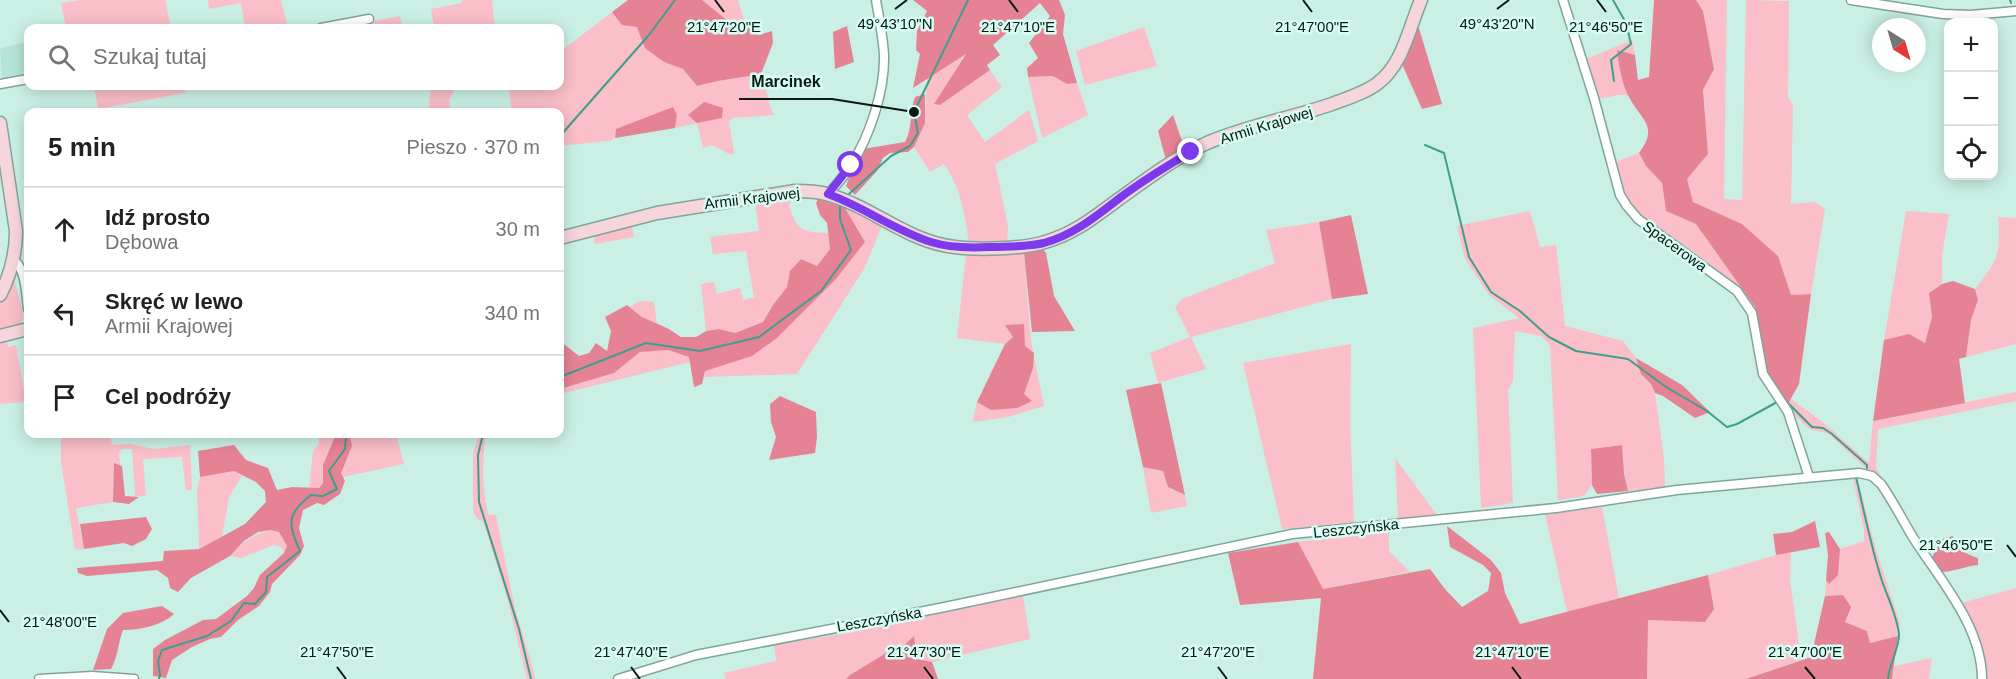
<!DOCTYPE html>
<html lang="pl">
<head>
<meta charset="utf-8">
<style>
  body { margin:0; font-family:Arial,sans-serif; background:#f6f6f6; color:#202124 }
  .controls { position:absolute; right:18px; top:18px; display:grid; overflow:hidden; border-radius:12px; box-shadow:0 3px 15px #0003 }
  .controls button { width:54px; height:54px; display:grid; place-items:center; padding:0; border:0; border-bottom:2px solid #e0e0e0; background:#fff; color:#202124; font:30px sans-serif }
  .compass { position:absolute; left:1872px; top:18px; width:54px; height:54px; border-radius:50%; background:#fff; box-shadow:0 3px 15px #0003; rotate:143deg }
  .stop { position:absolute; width:18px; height:18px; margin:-14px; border:4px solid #7c3aed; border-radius:50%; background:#fff }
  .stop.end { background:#7c3aed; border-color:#fff; box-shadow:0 2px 6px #0008 }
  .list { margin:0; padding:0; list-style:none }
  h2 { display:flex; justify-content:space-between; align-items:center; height:78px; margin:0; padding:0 24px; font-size:26px }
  h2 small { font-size:20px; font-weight:400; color:#757577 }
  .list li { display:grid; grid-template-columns:39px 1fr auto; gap:18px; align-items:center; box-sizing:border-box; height:84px; padding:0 24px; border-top:2px solid #e0e0e0 }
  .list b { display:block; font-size:22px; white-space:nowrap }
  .list p { margin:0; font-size:20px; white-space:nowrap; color:#757577 }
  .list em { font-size:20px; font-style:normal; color:#757577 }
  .icon { flex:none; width:33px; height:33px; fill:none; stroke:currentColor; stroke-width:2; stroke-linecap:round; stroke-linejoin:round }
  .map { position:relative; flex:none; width:2016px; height:679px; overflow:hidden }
  .search { position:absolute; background:#fff; box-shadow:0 3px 15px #0003; left:24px; top:24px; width:540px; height:66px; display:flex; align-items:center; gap:15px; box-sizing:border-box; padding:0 21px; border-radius:12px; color:#757577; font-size:22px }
  .panel { position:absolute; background:#fff; box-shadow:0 3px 15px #0003; left:24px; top:108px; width:540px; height:330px; border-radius:12px }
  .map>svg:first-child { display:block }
  .built { fill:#b6e5d8 }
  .green { fill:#fabfc8 }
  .forest { fill:#e58395 }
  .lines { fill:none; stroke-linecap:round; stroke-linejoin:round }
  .stream { stroke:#3f9f8b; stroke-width:2 }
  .street-casing { stroke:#81a49b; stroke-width:11 }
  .secondary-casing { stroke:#81a49b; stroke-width:15 }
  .street { stroke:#fff; stroke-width:8 }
  .secondary { stroke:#f6d6dc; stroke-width:12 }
  .route { stroke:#7c3aed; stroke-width:8 }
  .ticks { fill:none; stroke:#0a1815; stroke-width:2 }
  .labels { text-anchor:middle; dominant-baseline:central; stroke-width:5; stroke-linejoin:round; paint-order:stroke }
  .street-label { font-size:15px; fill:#0a1815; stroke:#d7fdf3 }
  .ticks-label { font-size:15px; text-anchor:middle; fill:#0a1815; stroke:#d7fdf3; stroke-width:5; stroke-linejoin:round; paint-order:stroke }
  .leader { fill:none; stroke:#0a1815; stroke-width:2 }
  .callout-dot { fill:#0a1815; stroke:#d7fdf3; stroke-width:2 }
  .callout-label { font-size:16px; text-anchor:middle; font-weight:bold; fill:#0a1815; stroke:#d7fdf3; stroke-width:5; stroke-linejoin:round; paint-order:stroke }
</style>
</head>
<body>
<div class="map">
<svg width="2016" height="679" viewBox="0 0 2016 679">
  <rect width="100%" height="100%" fill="#caf0e6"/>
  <!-- built -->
  <polygon class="built" points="28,42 28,75 2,80 0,48"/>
  <!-- green -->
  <g class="green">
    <polygon points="79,0 165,0 171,28 66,28 61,3"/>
    <polygon points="208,0 281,0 288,28 245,28 241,3 209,9"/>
    <polygon points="462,0 492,0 495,28 434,28 431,9 462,3"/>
    <polygon points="702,0 738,0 746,26 729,22"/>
    <polygon points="1696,0 1727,0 1724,199 1742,200 1746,0 1789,1 1788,97 1793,106 1791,204 1815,202 1825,209 1811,294 1791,295 1778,256 1742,224 1693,202 1687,179 1708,154 1703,90 1714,68 1703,11"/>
    <path d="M 612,12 L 622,24 L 638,26 L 664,62 L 683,69 L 697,86 C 718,80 739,78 761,74 L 762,70 L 770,107 L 774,115 L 733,118 L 729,121 L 734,153 L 731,155 L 712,145 L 703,148 L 697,123 L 675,128 L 677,115 L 642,120 L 616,129 L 615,138 L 609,141 L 560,146 L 560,112 L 512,112 L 509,90 L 515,86 L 560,86 L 560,52 Z"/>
    <polygon points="400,16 402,28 336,28"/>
    <polygon points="1144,27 1157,66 1085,85 1076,51"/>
    <path d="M 1632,40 L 1635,55 L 1618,50 L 1621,76 L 1628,96 C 1618,92 1609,99 1599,98 L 1586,59 Z"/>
    <path d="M 966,53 L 935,103 L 940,105 L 990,70 L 1002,87 L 967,115 L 985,142 L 1029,110 L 1038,141 L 995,164 L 1008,226 L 1007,243 L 969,243 C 964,211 962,191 944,164 L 930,172 L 914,147 L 925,123 L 927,78 Z"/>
    <polygon points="1053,76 1067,84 1077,83 1088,115 1042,138 1028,77"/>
    <polygon points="94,86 183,86 185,93 98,109"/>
    <polygon points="431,86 458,86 449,99 451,112 428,112"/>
    <polygon points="1639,153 1646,166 1662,183 1666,211 1696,224 1742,288 1659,232 1637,213 1629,203 1622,187 1616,162"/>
    <path d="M 793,197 L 789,205 C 797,232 803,232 829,233 L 830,249 L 817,266 L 801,259 L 790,271 L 787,287 L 773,305 L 763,322 L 735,333 L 719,329 L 706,331 L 701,284 L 714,282 L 717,294 L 740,288 L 743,300 L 754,297 L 746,251 L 713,254 L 710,237 L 759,231 L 755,203 Z"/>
    <polygon points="845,208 882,226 864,269 797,374 704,377 705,371 777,338 836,279 865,242"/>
    <polygon points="1530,211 1540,247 1556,245 1565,326 1623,341 1636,358 1641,374 1651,384 1655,393 1664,458 1665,487 1628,491 1624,474 1621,445 1591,449 1592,485 1584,496 1558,500 1550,346 1542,336 1515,331 1513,381 1508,390 1513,503 1481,508 1473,328 1519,318 1489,295 1465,259 1457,226"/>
    <polygon points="1906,211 1949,214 1942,255 1942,284 1929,293 1932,317 1925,343 1909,335 1884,340"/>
    <path d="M 1998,217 L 2016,218 L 2016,344 L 1966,357 L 1971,320 L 1978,300 L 1975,289 C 1998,260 2001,255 1998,217 Z"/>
    <polygon points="1319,222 1332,299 1191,337 1206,369 1158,383 1150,353 1190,337 1175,307 1182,299 1275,263 1266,230"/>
    <polygon points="632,226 634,237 595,244 594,235"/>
    <polygon points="1024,253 1031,341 1044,406 1008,417 974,422 973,419 977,402 991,410 1031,401 1023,394 1033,368 1025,346 1023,324 1006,325 1013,337 1005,344 957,338 966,255"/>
    <path d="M 14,279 L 24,317 C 20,328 11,328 0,330 L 0,302 Z"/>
    <polygon points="646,301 654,302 657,324 642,317 630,307 637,302"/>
    <polygon points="7,341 8,347 16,345 26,402 0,404 0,342"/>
    <polygon points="1351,344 1350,421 1354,523 1282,529 1243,363"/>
    <polygon points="668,350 689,357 690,362 560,394 560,389 614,373 640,352"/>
    <path d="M 2016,392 L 2016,401 L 1878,429 L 1876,468 L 1885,483 L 1875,475 L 1863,471 L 1865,468 L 1829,434 C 1823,431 1815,432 1810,429 C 1798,421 1788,407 1782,395 L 1788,404 L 1791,399 L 1824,423 L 1869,463 L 1873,421 Z"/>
    <polygon points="61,434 110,434 112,445 131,444 153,449 190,445 192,490 186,490 182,457 143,459 146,496 135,496 132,449 122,449 119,452 120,465 114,464 113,502 76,508 84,549 75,550 61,462"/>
    <polygon points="319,434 336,434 323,465 323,483 319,488 309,488 313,452 319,444"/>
    <polygon points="352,434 396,434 404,464 343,477 340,473 352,446 350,435"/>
    <path d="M 479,434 L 486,434 C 482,460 482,488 488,514 L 496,515 C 502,546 508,576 515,607 C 521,631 530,654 535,679 L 527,679 L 507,598 L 483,521 L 477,519 L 473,511 L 473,453 Z"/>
    <polygon points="1395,458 1437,515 1398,519"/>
    <polygon points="1143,467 1163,471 1168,487 1185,495 1187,506 1151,513"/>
    <polygon points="234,471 242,476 229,497 222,536 199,549 197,489 200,477"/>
    <polygon points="1853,478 1857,478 1877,553 1900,624 1898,636 1870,643 1867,631 1845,622 1843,595 1825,596 1826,580 1828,583 1838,575 1840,549 1864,541 1864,530"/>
    <polygon points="1602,507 1619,598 1567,612 1545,514"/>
    <path d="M 271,530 L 279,532 L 287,546 L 284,553 L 281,547 L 274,545 L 241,558 L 230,556 C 243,542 253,534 271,530 Z"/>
    <polygon points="1389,530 1389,551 1410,572 1322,589 1298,542"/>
    <polygon points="1791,552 1790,579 1801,660 1746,679 1647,679 1648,619 1705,622 1714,608 1708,575 1776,555"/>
    <path d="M 2016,588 L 2016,679 L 1985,679 C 1989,651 1973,627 1961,603 Z"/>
    <polygon points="1023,596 1030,639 932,662 917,659 914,637 899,650 886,653 850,675 846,679 726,679 724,673 776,661 774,645 848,633"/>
    <polygon points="1932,658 1929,679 1892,679 1894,666"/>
  </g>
  <!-- forest -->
  <g class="forest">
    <path d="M 628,0 L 702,0 L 728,21 L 746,26 L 759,35 L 772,31 L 773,43 L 761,74 C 739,78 718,80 697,86 L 683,69 L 664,62 L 645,48 L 637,27 L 622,25 L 612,12 Z"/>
    <polygon points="913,0 1059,0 1065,15 1063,34 1077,83 1067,84 1053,76 1028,77 1027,68 1038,58 1029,43 1050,16 1040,3 993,45 1000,55 987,65 990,70 940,105 934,104 966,54 913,88 920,54 916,50 917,31 927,11"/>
    <path d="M 1654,0 L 1696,0 L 1703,11 L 1714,69 L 1703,90 L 1708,154 L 1687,179 L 1693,202 L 1742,224 L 1778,256 L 1791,295 L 1811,294 L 1799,384 L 1788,404 L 1768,374 L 1755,307 L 1696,224 L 1666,211 L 1662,183 L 1646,166 L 1639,153 C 1660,125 1640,120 1628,95 C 1621,81 1619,65 1617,50 L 1635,55 L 1638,80 L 1649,77 Z"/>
    <polygon points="1418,25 1442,104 1422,109 1402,64"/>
    <polygon points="847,26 854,62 835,69 833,32"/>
    <path d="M 925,94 L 925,123 L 914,147 L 908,152 L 890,153 L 883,158 L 877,171 L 855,195 L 846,186 C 850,173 859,163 863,149 L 905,142 C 913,128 909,113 915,97 Z"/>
    <polygon points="704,102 723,108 722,118 697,123 688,115"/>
    <polygon points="673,107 677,115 675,128 615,138 616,129"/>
    <polygon points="1173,115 1184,147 1166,160 1158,131"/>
    <polygon points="818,199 845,208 865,242 836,279 777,338 752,356 705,371 702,384 694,387 689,357 668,350 640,352 614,373 560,389 560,341 579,356 589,353 596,343 607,351 611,331 605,317 627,305 642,317 669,329 681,337 696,337 706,331 719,329 735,333 763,322 773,305 787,287 790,271 801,259 817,266 830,249 827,223 820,215 816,203"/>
    <polygon points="1351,215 1368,294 1332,299 1319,222"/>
    <polygon points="1043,249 1046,253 1054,296 1075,331 1032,332 1024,253"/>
    <polygon points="1953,281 1975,289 1978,300 1971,320 1966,357 1959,359 1965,403 1873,421 1884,340 1909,334 1925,343 1932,317 1929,293 1942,284"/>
    <polygon points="1024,324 1025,346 1034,353 1033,368 1024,394 1032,401 1017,408 991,410 977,402 1005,344 1013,337 1005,325"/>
    <polygon points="1636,358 1682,385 1710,412 1695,418 1663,396 1655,393 1651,384 1641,374"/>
    <polygon points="1161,383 1185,495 1168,487 1163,471 1143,467 1126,390"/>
    <polygon points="780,396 816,412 817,437 815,453 769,460 776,437 771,422 770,404"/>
    <polygon points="336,434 352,434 350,435 352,446 341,473 345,481 340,494 324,505 317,503 303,510 299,528 304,546 300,555 272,584 270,592 259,606 238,620 221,637 210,639 192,647 172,660 166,678 153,676 153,649 165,640 203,620 216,619 247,596 254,588 260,575 284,553 287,546 279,532 271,530 258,532 244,541 230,556 191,578 178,592 170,588 168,578 157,570 87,576 78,573 77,568 163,561 164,551 199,549 245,524 266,502 265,491 256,482 234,471 200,477 198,451 234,445 246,460 268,468 277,490 292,487 319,488 323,483 323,465"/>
    <polygon points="1622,445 1624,474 1628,491 1597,494 1592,485 1591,449"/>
    <polygon points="114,463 122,466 125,496 139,497 129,504 113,502"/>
    <polygon points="146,517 152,529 146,539 132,546 124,543 84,549 80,524"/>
    <polygon points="1815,521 1820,547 1776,555 1773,534 1792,532"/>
    <polygon points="1447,526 1491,560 1501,573 1505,593 1520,624 1708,575 1714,609 1705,622 1648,620 1647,679 1313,679 1321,598 1240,605 1228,553 1298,542 1323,589 1430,569 1445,589 1462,607 1488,591 1491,573 1483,565 1450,547"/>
    <polygon points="1829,532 1840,549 1838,575 1829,584 1826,580 1828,555 1825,533"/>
    <path d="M 1953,536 C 1956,549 1966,554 1978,558 L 1978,565 C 1966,566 1953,572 1941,572 L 1931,559 L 1942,539 Z"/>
    <polygon points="1843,595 1851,607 1845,622 1867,631 1870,643 1898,636 1892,679 1746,679 1811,657 1825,596"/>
    <path d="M 162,606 L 174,614 C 161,626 140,630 123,630 C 118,643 118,657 111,669 L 93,670 L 107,629 L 123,613 Z"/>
    <polygon points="914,636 917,659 932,662 938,679 846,679 850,675 886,653 899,650"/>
  </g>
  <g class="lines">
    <!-- stream -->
    <g class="stream">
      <polyline points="1613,0 1626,23 1631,44 1611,60 1614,81"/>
      <polyline points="2010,0 2011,3"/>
      <polyline points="560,136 649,35 675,0"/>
      <polyline points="1425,145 1444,153 1469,257 1491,292 1520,311 1549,337 1576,351 1628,359 1666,387 1707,411 1727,427 1737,424 1779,401"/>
      <polyline points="849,194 891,156 910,146 918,133 914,112 968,0"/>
      <polyline points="560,377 646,343 700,351 759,337 821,291 851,250 840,219 840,205"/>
      <polyline points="1784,399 1812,427 1823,428 1832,434 1867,465 1867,468"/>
      <polyline points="483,434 478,455 479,502 519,629 531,679"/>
      <path d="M 1856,477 C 1864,511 1871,547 1882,581 C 1888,598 1897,616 1899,634 C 1900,646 1889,665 1888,679"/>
      <path d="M 159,679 L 160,675 L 158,661 L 162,650 L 207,636 L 231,621 L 244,603 L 255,604 L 266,592 L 267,577 L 300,551 C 288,524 286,514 311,495 L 323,496 L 337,489 L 329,471 L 345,449 L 346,434"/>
    </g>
    <defs>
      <g id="street">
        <polyline points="1563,0 1594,98 1620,195 1627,206 1638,219 1737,291 1752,313 1763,374 1788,412 1809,477"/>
        <polyline points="1851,0 1943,14 1971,15 2016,11"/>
        <polyline points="321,28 369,19"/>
        <polyline points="0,84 28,79"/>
        <path d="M 828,194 C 836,185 845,176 851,165 C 870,136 885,90 884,55 C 883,37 879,18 876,0"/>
        <path d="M 14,260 C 26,270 26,294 28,309"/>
        <polyline points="39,679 92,676 134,679"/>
        <path d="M 618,679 L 696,655 L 940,608 L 1292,534 L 1556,508 L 1677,490 L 1859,473 L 1872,476 L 1881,484 C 1893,501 1903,521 1914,539 C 1941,581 1982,627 1982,679"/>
      </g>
      <g id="secondary">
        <path d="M 0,123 L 16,231 C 16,254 11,274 0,295"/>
        <path d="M 560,238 L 657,213 L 795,191 C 805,191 816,191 826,194 C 872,206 907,242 955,247 C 977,250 1024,249 1045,242 C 1074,234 1096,216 1119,199 C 1147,179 1176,157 1207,143 C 1247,126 1291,118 1332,104 C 1348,98 1365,93 1378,83 C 1403,64 1409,28 1421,0"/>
        <polyline points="0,336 28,329"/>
      </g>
    </defs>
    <!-- street casing -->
    <use href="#street" class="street-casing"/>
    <!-- secondary casing -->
    <use href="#secondary" class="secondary-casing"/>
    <!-- street -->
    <use href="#street" class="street"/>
    <!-- secondary -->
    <use href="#secondary" class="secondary"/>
  </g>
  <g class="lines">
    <!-- route -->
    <path class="route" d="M 851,165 L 828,194 C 864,207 894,230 931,242 C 950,248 969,248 989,247 C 1007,247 1026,247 1044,243 C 1075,235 1100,213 1125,194 C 1146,179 1168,165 1191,152"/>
  </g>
  <!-- ticks -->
  <path class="ticks" d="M 715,0 L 724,12M 1009,0 L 1018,12M 1303,0 L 1312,12M 1597,0 L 1606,12M 895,9 L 907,0M 1497,9 L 1509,0M 2007,545 L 2016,557M 0,610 L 9,622M 337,667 L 346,679M 631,667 L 640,679M 924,667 L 933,679M 1218,667 L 1227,679M 1512,667 L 1521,679M 1805,667 L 1815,679"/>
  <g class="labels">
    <!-- street labels -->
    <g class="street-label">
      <text transform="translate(1266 125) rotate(-17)">Armii Krajowej</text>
      <text transform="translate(752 198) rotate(-7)">Armii Krajowej</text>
      <text transform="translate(1675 246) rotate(36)">Spacerowa</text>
      <text transform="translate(1356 528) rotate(-6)">Leszczyńska</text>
      <text transform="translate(879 619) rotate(-10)">Leszczyńska</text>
    </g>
  </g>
  <g class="ticks-label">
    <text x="895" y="29">49°43'10"N</text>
    <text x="1497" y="29">49°43'20"N</text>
    <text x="724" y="32">21°47'20"E</text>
    <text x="1018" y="32">21°47'10"E</text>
    <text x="1606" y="32">21°46'50"E</text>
    <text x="1312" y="32">21°47'00"E</text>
    <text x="1956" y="550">21°46'50"E</text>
    <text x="60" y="627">21°48'00"E</text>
    <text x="337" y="657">21°47'50"E</text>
    <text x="631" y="657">21°47'40"E</text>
    <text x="924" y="657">21°47'30"E</text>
    <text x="1218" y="657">21°47'20"E</text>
    <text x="1512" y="657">21°47'10"E</text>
    <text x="1805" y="657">21°47'00"E</text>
  </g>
  <!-- callouts -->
  <path class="leader" d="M914 112L832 99H739"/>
  <circle class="callout-dot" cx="914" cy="112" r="6"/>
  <g class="callout-label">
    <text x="786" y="87">Marcinek</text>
  </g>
</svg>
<div class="controls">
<button>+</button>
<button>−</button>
<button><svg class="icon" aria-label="locate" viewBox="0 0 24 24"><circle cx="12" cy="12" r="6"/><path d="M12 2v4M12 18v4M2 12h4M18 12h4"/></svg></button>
</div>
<svg class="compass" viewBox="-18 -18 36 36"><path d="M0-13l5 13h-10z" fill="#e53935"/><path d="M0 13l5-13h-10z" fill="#757577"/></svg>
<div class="stop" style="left:851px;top:165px"></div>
<div class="stop end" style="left:1191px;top:152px"></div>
<div class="search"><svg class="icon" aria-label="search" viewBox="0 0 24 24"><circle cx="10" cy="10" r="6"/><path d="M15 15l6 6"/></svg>Szukaj tutaj</div>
<section class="panel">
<h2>5 min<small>Pieszo · 370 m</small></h2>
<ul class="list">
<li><svg class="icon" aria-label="ahead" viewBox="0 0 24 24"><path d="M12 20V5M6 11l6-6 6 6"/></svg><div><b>Idź prosto</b><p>Dębowa</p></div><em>30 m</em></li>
<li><svg class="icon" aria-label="left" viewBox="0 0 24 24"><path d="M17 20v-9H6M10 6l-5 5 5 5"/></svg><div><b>Skręć w lewo</b><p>Armii Krajowej</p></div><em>340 m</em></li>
<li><svg class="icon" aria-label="arrive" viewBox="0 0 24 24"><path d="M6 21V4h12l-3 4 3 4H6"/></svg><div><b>Cel podróży</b></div></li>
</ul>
</section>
</div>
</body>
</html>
